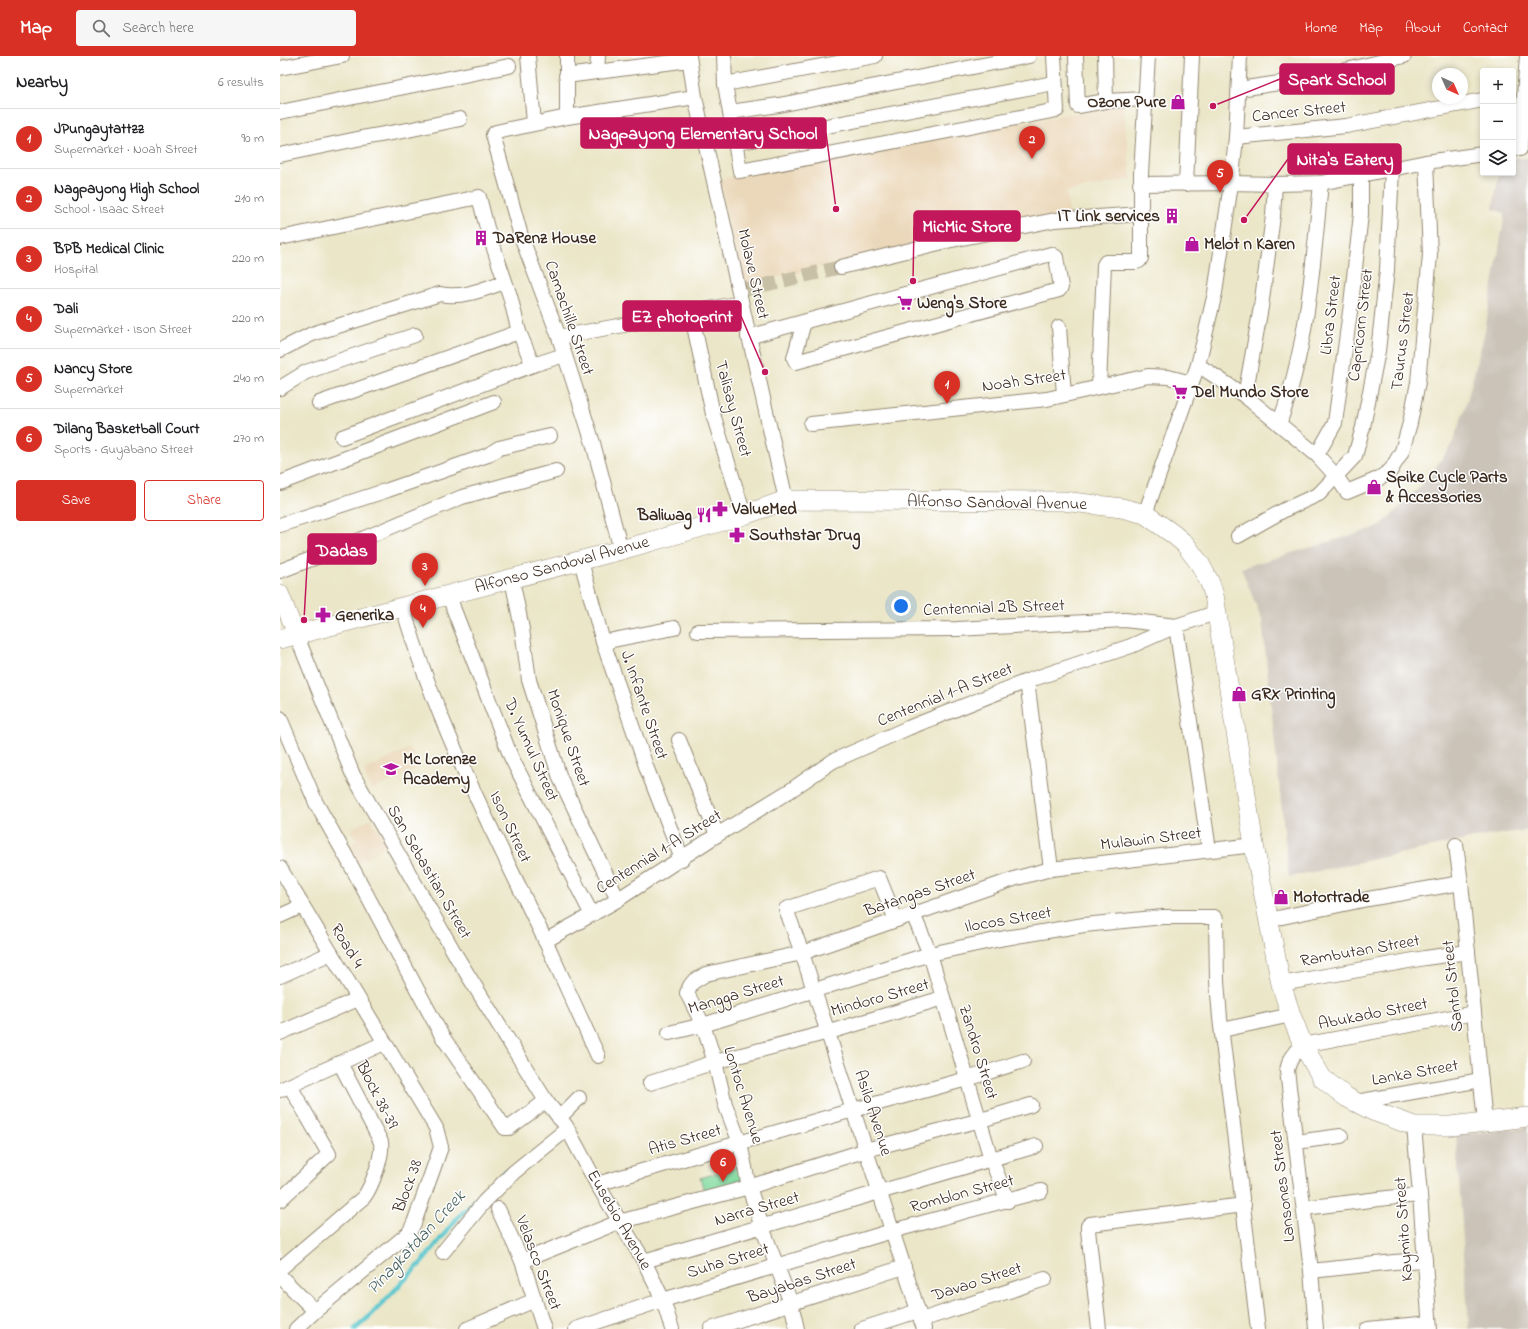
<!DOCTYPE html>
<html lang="en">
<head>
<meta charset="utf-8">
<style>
  body { margin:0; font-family:"Indie Flower",sans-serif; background:#f6f6f6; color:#202124 }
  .controls { position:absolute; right:12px; top:12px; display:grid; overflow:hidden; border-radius:4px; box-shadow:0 2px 6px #0003 }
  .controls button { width:36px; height:36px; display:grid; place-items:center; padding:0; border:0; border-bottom:1px solid #e0e0e0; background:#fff; color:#202124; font:20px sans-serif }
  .compass { position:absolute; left:1152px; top:12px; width:36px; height:36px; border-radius:50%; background:#fff; box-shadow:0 2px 6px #0003; rotate:135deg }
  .you { position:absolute; left:621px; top:550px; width:14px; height:14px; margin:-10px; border:3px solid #fff; border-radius:50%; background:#1a73e8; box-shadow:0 0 0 6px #1a73e833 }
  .badge { display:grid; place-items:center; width:26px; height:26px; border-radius:50%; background:#d93025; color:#fff; font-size:13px; font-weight:700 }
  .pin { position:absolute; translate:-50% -33px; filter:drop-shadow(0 1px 2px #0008) }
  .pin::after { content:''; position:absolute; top:21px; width:14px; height:12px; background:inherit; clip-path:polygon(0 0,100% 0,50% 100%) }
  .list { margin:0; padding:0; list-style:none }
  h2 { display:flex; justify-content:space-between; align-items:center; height:52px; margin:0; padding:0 16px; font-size:17px }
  h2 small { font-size:13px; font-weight:400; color:#757577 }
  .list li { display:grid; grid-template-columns:26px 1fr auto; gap:12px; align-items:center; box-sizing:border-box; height:60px; padding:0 16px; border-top:1px solid #e0e0e0 }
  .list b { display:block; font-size:15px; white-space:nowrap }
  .list p { margin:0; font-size:13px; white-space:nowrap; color:#757577 }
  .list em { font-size:13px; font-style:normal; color:#757577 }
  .actions { display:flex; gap:8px; padding:12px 16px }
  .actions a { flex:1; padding:9px 0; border:1px solid #d93025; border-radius:4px; text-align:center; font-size:14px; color:#d93025 }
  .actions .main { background:#d93025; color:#fff }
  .icon { flex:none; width:22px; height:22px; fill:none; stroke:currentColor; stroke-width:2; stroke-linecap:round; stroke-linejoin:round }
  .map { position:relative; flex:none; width:1248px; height:1273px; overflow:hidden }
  header { display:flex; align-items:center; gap:24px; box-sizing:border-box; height:56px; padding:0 20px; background:#d93025; color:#fff }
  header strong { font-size:19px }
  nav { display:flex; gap:22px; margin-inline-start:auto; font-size:14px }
  .search { width:280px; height:36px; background:#f6f6f6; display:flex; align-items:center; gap:10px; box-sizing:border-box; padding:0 14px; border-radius:4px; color:#757577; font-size:15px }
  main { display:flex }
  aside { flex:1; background:#fff }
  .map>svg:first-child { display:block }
  .built { fill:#ebd8ba }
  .industrial { fill:#cbc3b8 }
  .green { fill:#81da9f; stroke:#5e825e }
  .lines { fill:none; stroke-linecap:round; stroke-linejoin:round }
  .stream { stroke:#5ac7cf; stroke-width:4.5 }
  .minor-tunnel { stroke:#c8c0a6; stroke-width:14; stroke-dasharray:14 7; stroke-linecap:butt }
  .minor-casing { stroke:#938873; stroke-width:16 }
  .tertiary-casing { stroke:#938873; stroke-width:18 }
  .secondary-casing { stroke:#938873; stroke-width:20 }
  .minor { stroke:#fff; stroke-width:14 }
  .tertiary { stroke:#fff; stroke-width:17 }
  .secondary { stroke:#fff; stroke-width:19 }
  .labels { text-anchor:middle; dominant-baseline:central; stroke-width:3; stroke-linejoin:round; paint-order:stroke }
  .poi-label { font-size:17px; font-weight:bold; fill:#3b2a1e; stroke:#fff; text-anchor:start }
  .street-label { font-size:17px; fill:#3b2a1e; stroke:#fff }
  .water-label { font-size:18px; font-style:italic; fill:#46615c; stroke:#fff }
  .leader { fill:none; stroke:#c2185b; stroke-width:1.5 }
  .callout-dot { fill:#c2185b; stroke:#fff; stroke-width:1.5 }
  .callout { fill:#c2185b; stroke:#c2185b; stroke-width:1.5 }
  .callout-label { font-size:18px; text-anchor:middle; font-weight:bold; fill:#fff }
</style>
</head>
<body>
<header>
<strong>Map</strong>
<div class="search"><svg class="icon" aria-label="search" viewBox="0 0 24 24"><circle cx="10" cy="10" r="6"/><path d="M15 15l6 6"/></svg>Search here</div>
<nav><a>Home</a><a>Map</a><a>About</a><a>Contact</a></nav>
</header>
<main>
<aside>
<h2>Nearby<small>6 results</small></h2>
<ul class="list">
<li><span class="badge">1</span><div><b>JPungaytattzz</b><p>Supermarket · Noah Street</p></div><em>90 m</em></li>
<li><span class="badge">2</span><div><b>Nagpayong High School</b><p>School · Isaac Street</p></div><em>210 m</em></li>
<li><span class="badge">3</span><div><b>BPB Medical Clinic</b><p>Hospital</p></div><em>220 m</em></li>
<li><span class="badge">4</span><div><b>Dali</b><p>Supermarket · Ison Street</p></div><em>220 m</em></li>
<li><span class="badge">5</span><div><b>Nancy Store</b><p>Supermarket</p></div><em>240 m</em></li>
<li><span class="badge">6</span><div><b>Dilang Basketball Court</b><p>Sports · Guyabano Street</p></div><em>270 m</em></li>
</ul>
<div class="actions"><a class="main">Save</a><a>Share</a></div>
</aside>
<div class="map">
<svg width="1248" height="1273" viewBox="0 0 1248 1273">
  <rect width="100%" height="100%" fill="#fff"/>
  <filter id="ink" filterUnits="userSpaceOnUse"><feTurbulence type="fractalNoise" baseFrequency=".025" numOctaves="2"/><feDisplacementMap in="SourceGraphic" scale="8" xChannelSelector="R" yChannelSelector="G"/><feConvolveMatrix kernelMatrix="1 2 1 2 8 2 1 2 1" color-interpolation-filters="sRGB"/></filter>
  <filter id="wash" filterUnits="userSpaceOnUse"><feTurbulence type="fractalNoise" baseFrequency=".012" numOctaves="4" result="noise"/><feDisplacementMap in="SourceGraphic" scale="16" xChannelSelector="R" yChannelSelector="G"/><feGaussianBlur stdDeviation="0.9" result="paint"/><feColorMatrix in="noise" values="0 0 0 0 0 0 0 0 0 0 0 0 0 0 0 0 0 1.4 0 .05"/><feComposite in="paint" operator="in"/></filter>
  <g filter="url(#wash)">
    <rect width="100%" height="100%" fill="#ebe6c8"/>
    <!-- built -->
    <g class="built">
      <polygon points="843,48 851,123 786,136 789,159 671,183 461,229 440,123"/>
      <polygon points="130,692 140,711 92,734 83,715"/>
      <polygon points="91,762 107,790 73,810 63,792 77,784 71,773"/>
    </g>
    <!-- industrial -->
    <g class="industrial">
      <polygon points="1233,102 1248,102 1248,774 1199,781 1009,821 982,564 961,512 1099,471 1141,430 1171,391 1186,349 1205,275 1225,157 1213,153 1219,117 1233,117"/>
      <polygon points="1248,1071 1248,1273 1189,1273 1176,1079"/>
    </g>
    <!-- green -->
    <polygon class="green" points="461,1110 466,1129 426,1141 420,1122"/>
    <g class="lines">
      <!-- stream -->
      <polyline class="stream" points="75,1273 90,1260 143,1205 178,1161 226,1115"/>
    </g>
  </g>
  <g filter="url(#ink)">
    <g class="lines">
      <!-- minor-tunnel -->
      <polyline class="minor-tunnel" points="463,234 561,211"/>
      <defs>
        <g id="minor">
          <polyline points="248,0 254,67"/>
          <polyline points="287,0 287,61"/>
          <polyline points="409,0 415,41 506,444"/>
          <polyline points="444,0 445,28 460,115 777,54 774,0"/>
          <polyline points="796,0 798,50 826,45 865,43"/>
          <polyline points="825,0 826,45"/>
          <polyline points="0,12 62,0"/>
          <polyline points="317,16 318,0"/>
          <polyline points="286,20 409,4"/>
          <polyline points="445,28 595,0"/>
          <polyline points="959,33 1034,22 1124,0"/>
          <polyline points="0,56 229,10"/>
          <polyline points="450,56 499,49 749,0"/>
          <polyline points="956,81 1066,70 1203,44"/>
          <polyline points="456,87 774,27"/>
          <polyline points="1240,93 1247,0"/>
          <polyline points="0,99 82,82 128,74 180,63"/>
          <polyline points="860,128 951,127 995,128 1041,127 1146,106 1203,98"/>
          <polyline points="906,128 912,0"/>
          <polyline points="0,182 199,141 207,172 230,240 239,276 253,309"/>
          <polyline points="561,211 667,185 775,164 861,158"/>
          <polyline points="411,256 433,358 464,459"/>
          <polyline points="779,271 784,339"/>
          <polyline points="279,281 461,247"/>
          <polyline points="468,281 771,198 776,201 781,231 779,234 516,306 514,302 524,266"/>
          <path d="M 0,294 L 32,278 L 160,238 C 182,243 204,233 224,226"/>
          <polyline points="918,309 965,340 1037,399 1056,420 1067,436 1098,423 1111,414 1122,395 1130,367 1138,326 1150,199 1146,106"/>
          <polyline points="819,331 824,209 826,206 856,206 859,205 861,202 861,118 868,0"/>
          <polyline points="0,332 26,316 135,279"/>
          <polyline points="965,340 981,251 993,160 995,128"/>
          <polyline points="39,347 239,276"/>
          <polyline points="531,368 767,343 868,320 888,321 912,327"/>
          <path d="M 999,368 C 1028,291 1033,208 1041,127"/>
          <polyline points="62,381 253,309 284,299"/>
          <polyline points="1037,399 1055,367 1071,248 1081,158 1081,118"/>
          <polyline points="0,427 214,346"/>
          <polyline points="865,458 918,309 935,237 952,121 956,81 960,0"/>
          <polyline points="0,469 108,434 208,399 219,392 270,380"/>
          <polyline points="958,480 1006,453 1039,438 1075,400 1083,371 1098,295 1107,214 1112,113"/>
          <polyline points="341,494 313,387 279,281 241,180 213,79 216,76 287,61 415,41"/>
          <polyline points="301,505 323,586 367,713 402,803"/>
          <polyline points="0,515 68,489 182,441 276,415"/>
          <polyline points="232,523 242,573 249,624 280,722 338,844"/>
          <polyline points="169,539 174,554 231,701 312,859"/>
          <path d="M 123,551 C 156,667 213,776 265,884 C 283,923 300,961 318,1000"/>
          <polyline points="418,575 677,573 845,564 896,570 938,556"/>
          <polyline points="16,578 73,719 178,903 266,1045 286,1070 317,1128 364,1205 383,1244 392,1273"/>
          <polyline points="323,586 394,572"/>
          <polyline points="747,625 771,813"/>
          <polyline points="0,662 36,747 67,802 162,980 225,1072 229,1072 266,1045"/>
          <polyline points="399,684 437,779"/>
          <polyline points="1176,789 1181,827 1205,1066"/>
          <polyline points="0,812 156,1072 161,1091 134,1167 129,1177 35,1255 16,1273"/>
          <polyline points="633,858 650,898 711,1103 728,1145"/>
          <polyline points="0,860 22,850"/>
          <polyline points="616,864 599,822 506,853 522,897 644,1273"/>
          <polyline points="988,864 1088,843 1181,827"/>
          <polyline points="265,885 334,846 437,779 511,734 553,705 628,672 747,625 851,590 896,570 929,794"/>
          <polyline points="0,920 51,897"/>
          <polyline points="1001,928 1145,902 1188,896"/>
          <polyline points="942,974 1011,959"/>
          <polyline points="0,977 78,943"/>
          <polyline points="389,977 423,969 650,898 725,882 804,869 883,861 934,861 936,863 937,925 940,962 978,1273"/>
          <polyline points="370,1027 435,1006 556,974 663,942"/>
          <polyline points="0,1034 104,987"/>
          <polyline points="1076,1046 1201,1024"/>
          <polyline points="279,1062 299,1042"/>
          <polyline points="1134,1070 1140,1139 1150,1273"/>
          <polyline points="1016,1086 1061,1080"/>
          <polyline points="317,1128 573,1054 687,1023 743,1005"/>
          <polyline points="0,1144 49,1098 10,1030"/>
          <polyline points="1024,1152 1107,1142 1140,1139"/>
          <polyline points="218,1153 242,1205 264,1273"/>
          <polyline points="163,1196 204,1146 234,1116 287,1073"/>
          <polyline points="242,1205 339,1166 469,1131 593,1092 701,1064 751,1049"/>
          <polyline points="364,1205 756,1090"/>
          <path d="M 0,1213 L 84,1141 C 92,1130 103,1100 101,1086 L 60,1007"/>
          <polyline points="1031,1215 1114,1206 1145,1204"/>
          <polyline points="0,1220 35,1255"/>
          <polyline points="641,1264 765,1223"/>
          <polyline points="187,1273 255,1244"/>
          <polyline points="296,1273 383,1244 612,1175 761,1135"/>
          <polyline points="431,1273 624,1211"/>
          <polyline points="517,1273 511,1247 482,1171 469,1131 460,1087 445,1048 435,1006 423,969 407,937 410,930 413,926 426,918 522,897 737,822 771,813 974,789"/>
          <polyline points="582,1273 638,1255"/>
          <polyline points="819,1273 808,1174 808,1170 810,1168 964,1149"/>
          <path d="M 1036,1273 L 1031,1215 L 1007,1014 C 1009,1004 1015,996 1023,989 L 1194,957"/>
          <polyline points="1088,1273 1149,1267"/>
        </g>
        <polyline id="tertiary" points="0,537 16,578"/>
        <polyline id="secondary" points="0,583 341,494 464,459 506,444 783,445 842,452 865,458 893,478 905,488 920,508 930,527 934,539 974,789 1001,928 1011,959 1023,989 1042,1022 1066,1041 1093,1055 1134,1070 1171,1070 1248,1061"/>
      </defs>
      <!-- minor casing -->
      <use href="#minor" class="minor-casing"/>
      <!-- tertiary casing -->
      <use href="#tertiary" class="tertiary-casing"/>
      <!-- secondary casing -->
      <use href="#secondary" class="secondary-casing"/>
      <!-- minor -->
      <use href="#minor" class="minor"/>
      <!-- tertiary -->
      <use href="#tertiary" class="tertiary"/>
      <!-- secondary -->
      <use href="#secondary" class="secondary"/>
    </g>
  </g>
  <!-- icons -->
  <defs>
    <symbol id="shop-bare" viewBox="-9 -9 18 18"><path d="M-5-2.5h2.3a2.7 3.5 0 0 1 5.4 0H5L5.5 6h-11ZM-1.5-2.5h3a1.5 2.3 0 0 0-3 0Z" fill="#b5179e" stroke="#fff" stroke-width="2.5" paint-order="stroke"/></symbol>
    <symbol id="building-bare" viewBox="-9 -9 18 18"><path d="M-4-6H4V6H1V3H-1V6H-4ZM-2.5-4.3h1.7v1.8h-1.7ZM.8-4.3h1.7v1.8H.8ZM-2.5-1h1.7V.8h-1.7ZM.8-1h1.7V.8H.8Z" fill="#b5179e" stroke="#fff" stroke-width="2.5" paint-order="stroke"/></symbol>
    <symbol id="supermarket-bare" viewBox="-9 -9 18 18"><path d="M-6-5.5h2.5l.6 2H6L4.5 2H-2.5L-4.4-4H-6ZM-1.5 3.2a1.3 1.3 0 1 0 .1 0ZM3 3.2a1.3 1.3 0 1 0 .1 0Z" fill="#b5179e" stroke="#fff" stroke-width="2.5" paint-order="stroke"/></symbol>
    <symbol id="pharmacy-bare" viewBox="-9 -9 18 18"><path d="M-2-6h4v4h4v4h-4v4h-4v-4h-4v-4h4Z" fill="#b5179e" stroke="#fff" stroke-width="2.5" paint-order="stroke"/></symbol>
    <symbol id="restaurant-bare" viewBox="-9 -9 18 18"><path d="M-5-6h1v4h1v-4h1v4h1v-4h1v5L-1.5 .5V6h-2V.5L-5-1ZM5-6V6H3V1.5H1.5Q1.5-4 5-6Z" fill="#b5179e" stroke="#fff" stroke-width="2.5" paint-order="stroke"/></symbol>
    <symbol id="school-bare" viewBox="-9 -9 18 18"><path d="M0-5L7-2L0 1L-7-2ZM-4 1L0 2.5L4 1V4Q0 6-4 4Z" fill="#b5179e" stroke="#fff" stroke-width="2.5" paint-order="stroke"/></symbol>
  </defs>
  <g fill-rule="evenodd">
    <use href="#shop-bare" x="887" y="35" width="22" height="22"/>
    <use href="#building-bare" x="881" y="149" width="22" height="22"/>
    <use href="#building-bare" x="190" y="171" width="22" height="22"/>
    <use href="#shop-bare" x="901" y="177" width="22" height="22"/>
    <use href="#supermarket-bare" x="614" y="236" width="22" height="22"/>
    <use href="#supermarket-bare" x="889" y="325" width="22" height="22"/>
    <use href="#shop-bare" x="1083" y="420" width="22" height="22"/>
    <use href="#pharmacy-bare" x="429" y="442" width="22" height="22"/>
    <use href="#restaurant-bare" x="413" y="448" width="22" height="22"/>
    <use href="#pharmacy-bare" x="446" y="468" width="22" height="22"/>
    <use href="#pharmacy-bare" x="32" y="548" width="22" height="22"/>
    <use href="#shop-bare" x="948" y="627" width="22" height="22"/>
    <use href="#school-bare" x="100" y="702" width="22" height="22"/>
    <use href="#shop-bare" x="990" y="830" width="22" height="22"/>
  </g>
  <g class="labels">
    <!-- poi labels -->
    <g class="poi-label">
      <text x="886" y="46" text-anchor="end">Ozone Pure</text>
      <text x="880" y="160" text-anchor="end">IT Link services</text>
      <text x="213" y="182">DaRenz House</text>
      <text x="924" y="188">Melot n Karen</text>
      <text x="637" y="247">Weng's Store</text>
      <text x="912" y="336">Del Mundo Store</text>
      <text x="1106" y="421">Spike Cycle Parts<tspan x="1106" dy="20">&amp; Accessories</tspan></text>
      <text x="452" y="453">ValueMed</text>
      <text x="412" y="459" text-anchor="end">Baliwag</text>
      <text x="469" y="479">Southstar Drug</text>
      <text x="55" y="559">Generika</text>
      <text x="971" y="638">GRX Printing</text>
      <text x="123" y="703">Mc Lorenze<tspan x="123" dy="20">Academy</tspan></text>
      <text x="1013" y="841">Motortrade</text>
    </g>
    <!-- street labels -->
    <g class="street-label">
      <text transform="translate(1019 56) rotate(-6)">Cancer Street</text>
      <text transform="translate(473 218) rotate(77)">Molave Street</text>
      <text transform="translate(1051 259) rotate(-83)">Libra Street</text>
      <text transform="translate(289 262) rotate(71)">Camachille Street</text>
      <text transform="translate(1081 269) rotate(-83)">Capricorn Street</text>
      <text transform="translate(1123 285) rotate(-83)">Taurus Street</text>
      <text transform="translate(744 325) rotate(-8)">Noah Street</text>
      <text transform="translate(453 353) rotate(75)">Talisay Street</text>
      <text transform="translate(717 447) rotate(1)">Alfonso Sandoval Avenue</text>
      <text transform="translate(282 509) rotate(-15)">Alfonso Sandoval Avenue</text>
      <text transform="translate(714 552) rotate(-2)">Centennial 2B Street</text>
      <text transform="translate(665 639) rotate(-22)">Centennial 1-A Street</text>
      <text transform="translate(364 649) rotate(71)">J. Infante Street</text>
      <text transform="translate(288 682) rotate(71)">Monique Street</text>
      <text transform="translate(251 694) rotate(66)">D. Yumul Street</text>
      <text transform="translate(230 771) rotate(65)">Ison Street</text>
      <text transform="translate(871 783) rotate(-7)">Mulawin Street</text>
      <text transform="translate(379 796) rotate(-32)">Centennial 1-A Street</text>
      <text transform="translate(149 816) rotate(60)">San Sebastian Street</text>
      <text transform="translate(640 837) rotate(-19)">Batangas Street</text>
      <text transform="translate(728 864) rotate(-10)">Ilocos Street</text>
      <text transform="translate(67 890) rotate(59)">Road 4</text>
      <text transform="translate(1080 895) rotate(-10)">Rambutan Street</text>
      <text transform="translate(1173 930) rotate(-96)">Santol Street</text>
      <text transform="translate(456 939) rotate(-17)">Mangga Street</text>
      <text transform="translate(600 942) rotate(-16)">Mindoro Street</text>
      <text transform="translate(1093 958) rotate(-11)">Abukado Street</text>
      <text transform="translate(698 996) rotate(73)">Zandro Street</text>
      <text transform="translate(1135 1017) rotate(-10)">Lanka Street</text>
      <text transform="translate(97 1039) rotate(63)">Block 38-39</text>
      <text transform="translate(463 1039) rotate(73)">Lontoc Avenue</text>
      <text transform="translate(593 1057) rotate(72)">Asilo Avenue</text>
      <text transform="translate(405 1084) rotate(-16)">Atis Street</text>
      <text transform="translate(128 1130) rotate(-70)">Block 38</text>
      <text transform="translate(1003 1130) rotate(-97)">Lansones Street</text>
      <text transform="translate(682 1138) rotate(-15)">Romblon Street</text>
      <text transform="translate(477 1153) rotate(-16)">Narra Street</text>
      <text transform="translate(339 1164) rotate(60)">Eusebio Avenue</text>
      <text transform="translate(1124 1173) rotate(-94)">Kaymito Street</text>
      <text transform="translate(448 1205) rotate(-17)">Suha Street</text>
      <text transform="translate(258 1207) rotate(69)">Velasco Street</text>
      <text transform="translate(522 1225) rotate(-18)">Bayabas Street</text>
      <text transform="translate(697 1226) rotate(-18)">Davao Street</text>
    </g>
    <!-- water labels -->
    <g class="water-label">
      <text transform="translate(137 1187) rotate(-47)">Pinagkatdan Creek</text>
    </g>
  </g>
  <!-- callouts -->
  <path class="leader" d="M933 50L1000 23M556 153L546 77M964 164L1008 103M633 225L634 170M485 316L461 260M24 564L28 493"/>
  <g class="callout-dot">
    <circle cx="933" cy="50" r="4"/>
    <circle cx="556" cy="153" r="4"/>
    <circle cx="964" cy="164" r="4"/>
    <circle cx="633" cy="225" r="4"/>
    <circle cx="485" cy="316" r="4"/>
    <circle cx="24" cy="564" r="4"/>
  </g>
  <g class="callout">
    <rect x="1000" y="8" width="114" height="30" rx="4"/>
    <rect x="301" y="62" width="245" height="30" rx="4"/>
    <rect x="1008" y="88" width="113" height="30" rx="4"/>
    <rect x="634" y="155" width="106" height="30" rx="4"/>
    <rect x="343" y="245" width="118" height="30" rx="4"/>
    <rect x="28" y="478" width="68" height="30" rx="4"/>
  </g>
  <g class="callout-label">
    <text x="1057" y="29">Spark School</text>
    <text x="423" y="83">Nagpayong Elementary School</text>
    <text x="1065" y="109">Nita's Eatery</text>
    <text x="687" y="176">MicMic Store</text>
    <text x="402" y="266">EZ photoprint</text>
    <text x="62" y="500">Dadas</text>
  </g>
</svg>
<div class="controls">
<button>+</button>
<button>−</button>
<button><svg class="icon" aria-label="layers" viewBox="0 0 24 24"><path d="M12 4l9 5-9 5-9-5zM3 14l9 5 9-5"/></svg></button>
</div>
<svg class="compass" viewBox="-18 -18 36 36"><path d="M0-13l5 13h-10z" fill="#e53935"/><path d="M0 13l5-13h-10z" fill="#757577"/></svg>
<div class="you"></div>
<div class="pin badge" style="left:667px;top:348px">1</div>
<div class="pin badge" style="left:752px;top:103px">2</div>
<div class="pin badge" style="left:145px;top:530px">3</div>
<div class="pin badge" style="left:143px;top:572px">4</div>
<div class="pin badge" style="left:940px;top:137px">5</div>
<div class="pin badge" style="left:443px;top:1126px">6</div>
</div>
</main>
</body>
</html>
